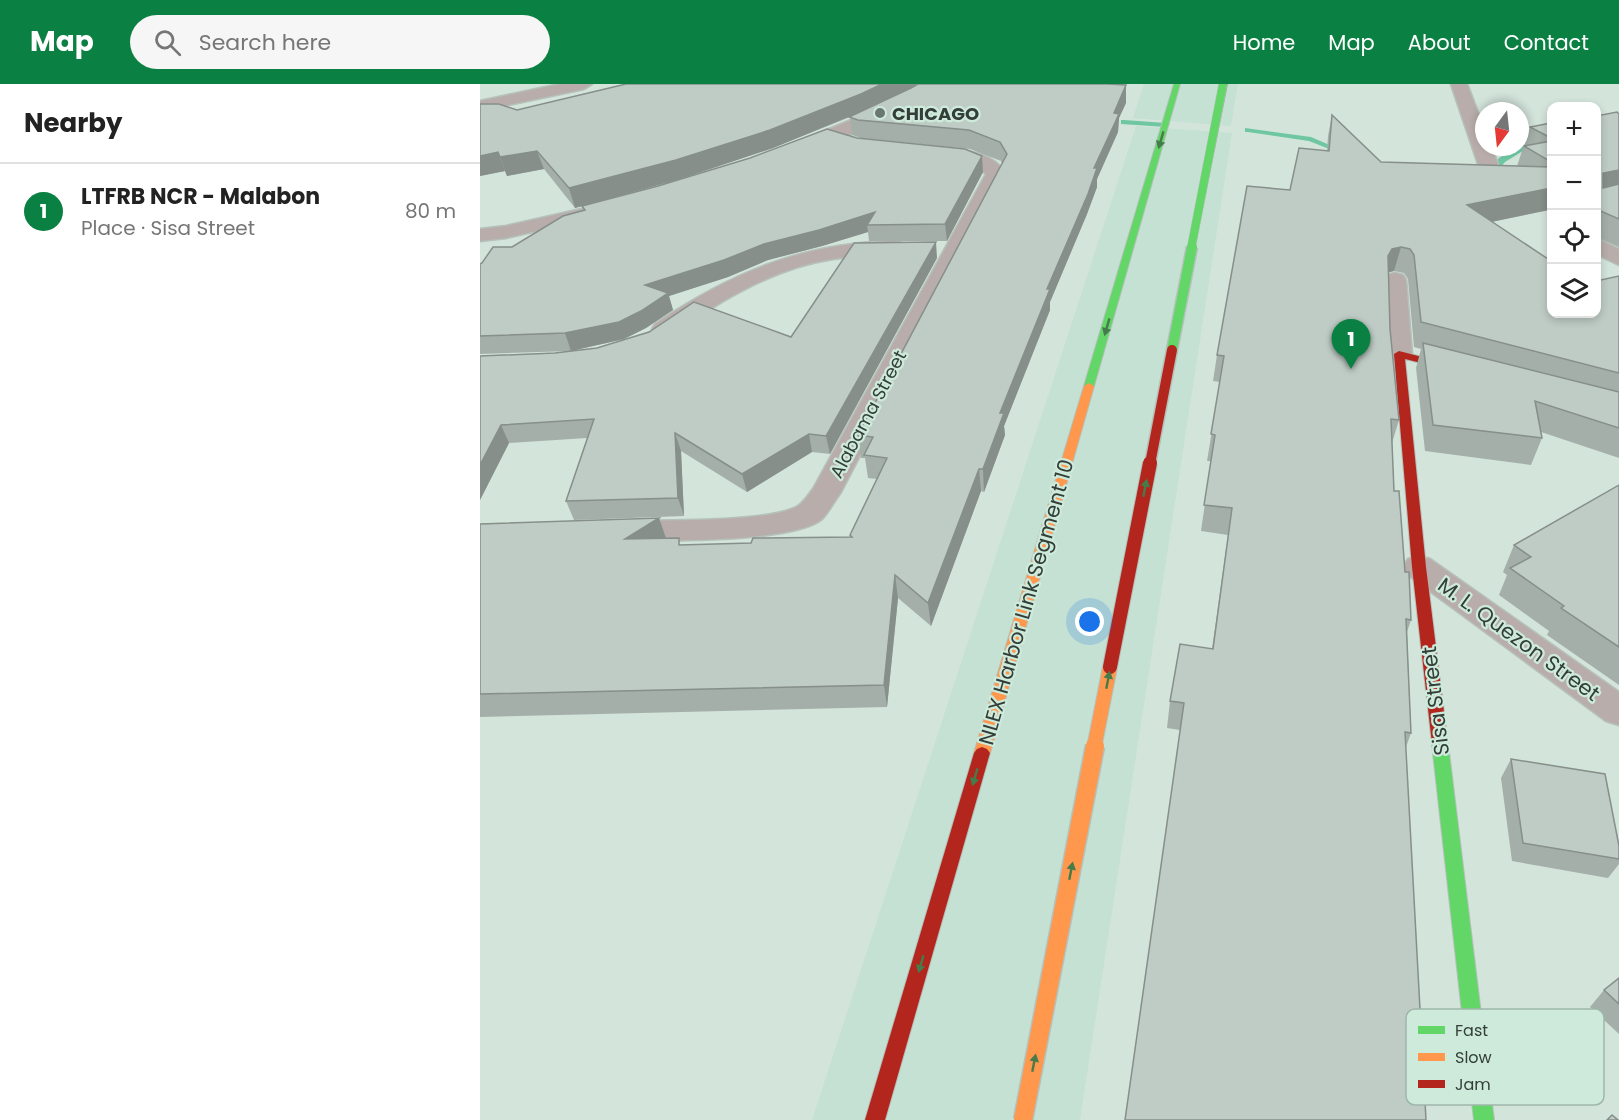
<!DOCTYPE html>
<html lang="en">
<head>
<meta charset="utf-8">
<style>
  body { margin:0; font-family:Poppins,sans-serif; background:#f6f6f6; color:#222 }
  .controls { position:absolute; right:18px; top:18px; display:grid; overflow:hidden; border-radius:12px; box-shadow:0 3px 9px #0003 }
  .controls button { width:54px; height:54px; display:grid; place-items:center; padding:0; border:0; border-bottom:2px solid #e0e0e0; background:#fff; color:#222; font:30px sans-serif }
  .compass { position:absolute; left:995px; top:18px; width:54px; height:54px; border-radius:50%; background:#fff; box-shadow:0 3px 9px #0003; rotate:195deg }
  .you { position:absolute; left:610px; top:538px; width:21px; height:21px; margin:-15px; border:4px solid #fff; border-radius:50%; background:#1a73e8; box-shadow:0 0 0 9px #1a73e833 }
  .badge { display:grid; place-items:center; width:39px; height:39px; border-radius:50%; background:#0b8043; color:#fff; font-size:20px; font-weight:700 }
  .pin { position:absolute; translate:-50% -50px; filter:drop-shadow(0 2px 3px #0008) }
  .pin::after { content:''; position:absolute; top:32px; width:21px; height:18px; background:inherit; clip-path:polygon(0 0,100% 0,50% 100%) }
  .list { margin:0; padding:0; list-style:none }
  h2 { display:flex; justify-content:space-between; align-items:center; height:78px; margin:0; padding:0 24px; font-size:26px }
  h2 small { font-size:20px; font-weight:400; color:#767676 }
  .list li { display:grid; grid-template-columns:39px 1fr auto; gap:18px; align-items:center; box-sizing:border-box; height:96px; padding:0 24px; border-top:2px solid #e0e0e0 }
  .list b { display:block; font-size:22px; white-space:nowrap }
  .list p { margin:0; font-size:20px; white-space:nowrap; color:#767676 }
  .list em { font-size:20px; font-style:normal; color:#767676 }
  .icon { flex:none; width:33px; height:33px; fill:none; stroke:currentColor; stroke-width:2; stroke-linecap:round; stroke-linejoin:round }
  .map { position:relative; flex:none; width:1139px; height:1036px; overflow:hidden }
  header { display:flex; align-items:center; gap:36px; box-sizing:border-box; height:84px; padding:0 30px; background:#0b8043; color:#fff }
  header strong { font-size:28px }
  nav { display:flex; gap:33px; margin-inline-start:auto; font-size:21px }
  .search { width:420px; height:54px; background:#f6f6f6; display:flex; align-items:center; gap:15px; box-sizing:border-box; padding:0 21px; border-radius:33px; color:#767676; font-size:22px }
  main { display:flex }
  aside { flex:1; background:#fff }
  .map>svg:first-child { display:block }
  .built { fill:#c5e1d3 }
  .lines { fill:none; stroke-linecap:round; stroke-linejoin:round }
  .stream { fill:#6fc7a2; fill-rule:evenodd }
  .street-casing { stroke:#b5c1ba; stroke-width:3 }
  .fast-casing { stroke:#b5c1ba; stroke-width:2 }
  .slow-casing { stroke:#b5c1ba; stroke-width:2 }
  .jam-casing { stroke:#b5c1ba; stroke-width:2 }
  .street { fill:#b8adaa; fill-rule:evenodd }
  .fast { fill:#63d668; fill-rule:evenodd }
  .slow { fill:#ff974d; fill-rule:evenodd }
  .jam { fill:#b3261e; fill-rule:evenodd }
  .rail-far3 { stroke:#a7a3a0; stroke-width:2 }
  .rail-far2 { stroke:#a7a3a0; stroke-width:4 }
  .rail-far1 { stroke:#a7a3a0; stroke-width:4.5 }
  .rail { stroke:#a7a3a0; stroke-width:6 }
  .fast-bridge-far1-casing { stroke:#b5c1ba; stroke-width:9; stroke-linecap:butt }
  .fast-bridge-casing { stroke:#b5c1ba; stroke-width:13; stroke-linecap:butt }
  .slow-bridge-far1-casing { stroke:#b5c1ba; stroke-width:16; stroke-linecap:butt }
  .slow-bridge-casing { stroke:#b5c1ba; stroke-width:21; stroke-linecap:butt }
  .jam-bridge-far1-casing { stroke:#b5c1ba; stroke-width:13; stroke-linecap:butt }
  .jam-bridge-casing { stroke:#b5c1ba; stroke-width:16; stroke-linecap:butt }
  .fast-bridge-far1 { stroke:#63d668; stroke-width:8 }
  .fast-bridge { stroke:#63d668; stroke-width:10 }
  .slow-bridge-far1 { stroke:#ff974d; stroke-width:14 }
  .slow-bridge { stroke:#ff974d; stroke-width:18 }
  .jam-bridge-far1 { stroke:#b3261e; stroke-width:10 }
  .jam-bridge { stroke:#b3261e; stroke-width:14 }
  .wall { fill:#a4afa9 }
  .shaded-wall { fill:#868f8a }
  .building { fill:#bfccc5; stroke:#868f8a; stroke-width:1.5 }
  .oneway { fill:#467b4b }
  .poi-dot { fill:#6b7871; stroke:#cdeadb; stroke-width:2 }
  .labels { text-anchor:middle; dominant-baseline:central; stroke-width:4.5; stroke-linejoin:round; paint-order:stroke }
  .far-poi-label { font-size:18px; font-weight:bold; fill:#333e38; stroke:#cdeadb; text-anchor:start }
  .far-street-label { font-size:18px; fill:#333e38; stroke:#cdeadb }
  .street-label { font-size:21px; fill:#333e38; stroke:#cdeadb }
  .key { fill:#cdeadb; stroke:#9fb6aa; stroke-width:1.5 }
  .key-label { font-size:16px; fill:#333e38 }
</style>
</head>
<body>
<header>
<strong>Map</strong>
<div class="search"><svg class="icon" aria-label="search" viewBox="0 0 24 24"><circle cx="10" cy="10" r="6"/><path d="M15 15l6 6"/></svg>Search here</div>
<nav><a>Home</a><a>Map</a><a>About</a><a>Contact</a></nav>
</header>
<main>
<aside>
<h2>Nearby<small></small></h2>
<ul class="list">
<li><span class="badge">1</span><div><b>LTFRB NCR - Malabon</b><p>Place · Sisa Street</p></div><em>80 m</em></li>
</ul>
</aside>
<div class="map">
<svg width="1139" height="1036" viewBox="0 0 1139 1036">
  <rect width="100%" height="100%" fill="#d3e4db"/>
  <!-- built -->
  <g class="built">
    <polygon points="664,0 758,0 751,42 653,34"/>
    <polygon points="656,42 752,49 600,1036 332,1036"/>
  </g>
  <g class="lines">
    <!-- stream -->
    <g class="stream">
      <polygon points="644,36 686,39 690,41 686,43 641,40 641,36"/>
      <polygon points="765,44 831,53 866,68 862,70 829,57 768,48 765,48"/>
      <polygon points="1072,44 1072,49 1025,78 1009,97 1003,97 1003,93 1019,74"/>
    </g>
    <defs>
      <g id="street">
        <polygon points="80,0 112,0 104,5 0,27 0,17"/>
        <path d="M 443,0 L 463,0 C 450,18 342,64 317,71 L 310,69 L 308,65 L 310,61 L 381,32 Z"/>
        <polygon points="971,0 987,0 1004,44 1004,63 1011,63 1018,80 1015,84 1001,84 998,80"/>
        <path d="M 459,64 C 485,67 511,66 526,90 L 361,408 C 355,416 349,428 342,435 C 313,459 182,456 140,457 L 129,454 L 125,447 L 129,440 L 140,437 C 178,436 290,439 318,422 C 324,418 329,410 333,405 L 506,90 L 493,79 L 452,74 L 450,70 L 452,66 Z"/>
        <polygon points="119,121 126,123 129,127 126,131 26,154 0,157 0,145 26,142"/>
        <polygon points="1116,154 1139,165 1139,181 1116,170"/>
        <path d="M 414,157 L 422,159 L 425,164 L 422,169 C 400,174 376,171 353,175 C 294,184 241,216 193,250 L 184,252 L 175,250 L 172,245 L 175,240 C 251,189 322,159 414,157 Z"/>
        <polygon points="915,189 923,191 926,196 932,270 928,275 919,278 910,275 906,270 904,196 907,191"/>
        <polygon points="939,472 950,475 1139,608 1139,641 1126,637 928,491 923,483 928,475"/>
      </g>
      <g id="fast">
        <polygon points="694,0 700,0 614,302 613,304 605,304 604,302"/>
        <polygon points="960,654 965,656 968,660 1014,1036 994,1036 952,660 955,656"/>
      </g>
      <polygon id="slow" points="609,299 614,302 510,669 507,673 502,675 497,673 494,669 604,302"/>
      <g id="jam">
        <polygon points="919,267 985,284 986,286 981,289 925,275 946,483 968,660 965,664 960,666 955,664 952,660 932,483 914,270"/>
        <polygon points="502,663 507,665 510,669 405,1036 385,1036 494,669 497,665"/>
      </g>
    </defs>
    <!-- street casing -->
    <use href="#street" class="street-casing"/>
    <!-- fast casing -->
    <use href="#fast" class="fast-casing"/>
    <!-- slow casing -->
    <use href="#slow" class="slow-casing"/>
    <!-- jam casing -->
    <use href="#jam" class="jam-casing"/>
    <!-- street -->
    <use href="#street" class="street"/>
    <!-- fast -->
    <use href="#fast" class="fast"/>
    <!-- slow -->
    <use href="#slow" class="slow"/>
    <!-- jam -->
    <use href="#jam" class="jam"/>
    <!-- rail-far3 -->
    <polyline class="rail-far3" points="714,165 747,0"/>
    <!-- rail-far2 -->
    <polyline class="rail-far2" points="671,380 715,163"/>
    <!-- rail-far1 -->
    <polyline class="rail-far1" points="615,664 672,379"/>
    <!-- rail -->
    <polyline class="rail" points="541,1036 615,662"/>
    <defs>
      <polyline id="fast-bridge-far1" points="711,165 743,0"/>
      <polyline id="fast-bridge" points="692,266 712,163"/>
      <polyline id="slow-bridge-far1" points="614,664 630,583"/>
      <polyline id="slow-bridge" points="543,1036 615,662"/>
      <polyline id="jam-bridge-far1" points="670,380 692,266"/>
      <polyline id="jam-bridge" points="630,583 670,379"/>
    </defs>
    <!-- fast-bridge-far1 casing -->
    <use href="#fast-bridge-far1" class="fast-bridge-far1-casing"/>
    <!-- fast-bridge casing -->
    <use href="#fast-bridge" class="fast-bridge-casing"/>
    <!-- slow-bridge-far1 casing -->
    <use href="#slow-bridge-far1" class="slow-bridge-far1-casing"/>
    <!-- slow-bridge casing -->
    <use href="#slow-bridge" class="slow-bridge-casing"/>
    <!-- jam-bridge-far1 casing -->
    <use href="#jam-bridge-far1" class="jam-bridge-far1-casing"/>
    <!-- jam-bridge casing -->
    <use href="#jam-bridge" class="jam-bridge-casing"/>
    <!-- fast-bridge-far1 -->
    <use href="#fast-bridge-far1" class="fast-bridge-far1"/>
    <!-- fast-bridge -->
    <use href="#fast-bridge" class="fast-bridge"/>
    <!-- slow-bridge-far1 -->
    <use href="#slow-bridge-far1" class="slow-bridge-far1"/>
    <!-- slow-bridge -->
    <use href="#slow-bridge" class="slow-bridge"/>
    <!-- jam-bridge-far1 -->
    <use href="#jam-bridge-far1" class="jam-bridge-far1"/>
    <!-- jam-bridge -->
    <use href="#jam-bridge" class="jam-bridge"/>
  </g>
  <!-- wall -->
  <g class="wall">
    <polygon points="142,0 627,0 646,1 646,19 639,34 638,48 617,95 617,103 607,130 570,218 570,226 524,342 525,351 504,408 501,407 451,542 418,514 407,623 0,633 0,440 186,455 201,461 271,459 370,453 370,451 397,395 388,394 385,374 381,374 378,351 522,80 521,77 490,65 381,54 372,51 370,33 293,64 200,95 95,124 64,85 27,92 25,87 0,92 0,20 37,26 143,1"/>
    <polygon points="1139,30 1139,163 1116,153 1116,32"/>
    <polygon points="852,31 901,78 1037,82 1050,43 1071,39 1071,127 1069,126 1012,138 1071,230 1139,192 1139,374 1061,348 1062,354 1051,381 945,367 936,284 941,265 934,263 928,195 924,189 914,187 908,188 910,245 919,336 912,359 914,407 931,536 927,548 931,649 926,663 700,646 687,644 690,617 732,565 748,451 721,447 731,377 727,377 740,298 733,297 737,271 810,106 847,67 848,52"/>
    <polygon points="377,54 503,88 467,157 389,157 388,148 342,162 288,176 248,193 189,212 193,226 166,244 144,255 91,267 0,270 0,180 103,126 102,122"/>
    <polygon points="457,174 350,370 332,368 267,408 201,367 204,432 94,436 86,417 107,354 29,359 0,416 0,272 75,269 311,253"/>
    <polygon points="1139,401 1139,601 1067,551 1069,547 1019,511 1027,491 1023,488 1034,461"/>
    <polygon points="1031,675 1139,762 1139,780 1128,794 1032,777 1021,694"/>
    <polygon points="1139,894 1139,950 1110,923 1124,906"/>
  </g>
  <!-- shaded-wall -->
  <g class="shaded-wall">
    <polygon points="402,0 438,0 383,27 293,64 200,95 95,124 89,104"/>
    <polygon points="646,1 646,19 639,34 638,48 617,95 617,103 607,130 570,218 570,226 524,342 525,351 504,408 503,385 520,329 634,29"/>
    <polygon points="57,67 64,85 27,92 20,73"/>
    <polygon points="18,68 25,87 0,92 0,72"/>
    <polygon points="502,72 503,88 467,157 465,140"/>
    <polygon points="1139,86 1139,107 1116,111 1123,89"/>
    <polygon points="1071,104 1071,119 1069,126 981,144 987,121"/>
    <polygon points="395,128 387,141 388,148 342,162 288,176 248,193 189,212 193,226 166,244 144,255 91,267 85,249 165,201 284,160"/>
    <polygon points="456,158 457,174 350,370 346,352"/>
    <polygon points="921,163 914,187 906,189 908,172 912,165"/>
    <polygon points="21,341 29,359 0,416 0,381"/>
    <polygon points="195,349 201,367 204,432 198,414"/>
    <polygon points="329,350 332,368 267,408 262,390"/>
    <polygon points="499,385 501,407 451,542 448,519"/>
    <polygon points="179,434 187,457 145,455"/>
    <polygon points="415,491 418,514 407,623 404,601"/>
  </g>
  <!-- building -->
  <g class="building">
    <polygon points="146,0 402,0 381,10 290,46 196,76 89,104 57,67 20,73 18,68 0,72 0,20 19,20 37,26"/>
    <polygon points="438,0 627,0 646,1 634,29 639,30 614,84 617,84 608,110 567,205 570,205 520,329 524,329 503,385 499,385 448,519 415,491 404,601 0,610 0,440 179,434 145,455 199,454 199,461 271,459 273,454 372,453 370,451 407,374 384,371 393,353 378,351 527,70 520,58 489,46 378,36 369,33 431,4"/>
    <polygon points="1137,28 1139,30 1139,86 1123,89 1123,104 1139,100 1139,135 1116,125 1116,32"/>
    <polygon points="852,31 901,78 1071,83 1071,104 987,121 1071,177 1071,230 1116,230 1116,197 1139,192 1139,289 941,238 934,171 930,165 921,163 912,165 908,172 910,245 919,336 911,335 914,407 919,407 925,488 929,488 931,536 926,535 931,649 925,648 946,1036 645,1036 704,619 690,617 700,560 733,565 752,424 724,421 735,351 731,350 744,272 737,271 767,102 810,106 819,64 849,67"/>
    <polygon points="1071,39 1071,54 1050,43"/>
    <polygon points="347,45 377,54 485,65 502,72 465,140 387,141 395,128 339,146 284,160 244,176 165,201 188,209 161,227 139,238 85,249 0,252 0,180 2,179 13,163 32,163 83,132 105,126 102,122 178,102 270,74"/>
    <polygon points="1071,57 1071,78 1044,62"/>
    <polygon points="456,158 346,352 329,350 262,390 195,349 198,414 86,417 114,335 21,341 0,381 0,272 75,269 117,264 169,248 214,218 311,253 374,159"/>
    <polygon points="943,259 1139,308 1139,344 1055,317 1062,354 953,341"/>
    <polygon points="1139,401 1139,563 1081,524 1084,522 1030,484 1051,473 1034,461"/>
    <polygon points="1031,675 1125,690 1139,762 1139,775 1043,759"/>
    <polygon points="1139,894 1139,920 1124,906"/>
    <polygon points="1132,1031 1138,1036 1127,1036"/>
  </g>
  <!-- one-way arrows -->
  <defs><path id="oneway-solid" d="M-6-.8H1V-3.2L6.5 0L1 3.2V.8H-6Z" transform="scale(1.5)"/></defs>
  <g class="oneway">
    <use href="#oneway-solid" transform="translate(681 56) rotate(106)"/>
    <use href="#oneway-solid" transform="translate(627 243) rotate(106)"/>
    <use href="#oneway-solid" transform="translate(665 404) rotate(-79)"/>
    <use href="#oneway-solid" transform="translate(628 596) rotate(-79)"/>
    <use href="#oneway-solid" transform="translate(495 693) rotate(106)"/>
    <use href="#oneway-solid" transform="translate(591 787) rotate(-79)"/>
    <use href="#oneway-solid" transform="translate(441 880) rotate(106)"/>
    <use href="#oneway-solid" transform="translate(554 979) rotate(-79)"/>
  </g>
  <!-- markers -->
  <circle class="poi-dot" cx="400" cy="29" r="6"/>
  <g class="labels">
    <!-- far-poi labels -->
    <g class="far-poi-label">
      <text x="412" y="29">CHICAGO</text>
    </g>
    <!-- far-street labels -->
    <g class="far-street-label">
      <text transform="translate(388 330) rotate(-62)">Alabama Street</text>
    </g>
    <!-- street labels -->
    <g class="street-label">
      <text transform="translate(546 518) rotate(-74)">NLEX Harbor Link Segment 10</text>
      <text transform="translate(1039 555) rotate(36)">M. L. Quezon Street</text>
      <text transform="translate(955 617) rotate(-97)">Sisa Street</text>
    </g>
  </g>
  <!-- legend -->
  <rect x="926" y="925" width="198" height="96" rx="9" class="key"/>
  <rect x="938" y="942" width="27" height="8" fill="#63d668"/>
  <rect x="938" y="969" width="27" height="8" fill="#ff974d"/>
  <rect x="938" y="996" width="27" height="8" fill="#b3261e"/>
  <g class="key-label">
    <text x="975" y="952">Fast</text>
    <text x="975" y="979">Slow</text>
    <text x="975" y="1006">Jam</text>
  </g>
</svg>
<div class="controls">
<button>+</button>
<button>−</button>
<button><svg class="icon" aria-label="locate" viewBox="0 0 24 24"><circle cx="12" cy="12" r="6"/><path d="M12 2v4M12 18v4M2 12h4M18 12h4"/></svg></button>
<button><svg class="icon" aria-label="layers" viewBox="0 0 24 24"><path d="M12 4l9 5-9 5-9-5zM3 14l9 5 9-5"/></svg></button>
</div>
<svg class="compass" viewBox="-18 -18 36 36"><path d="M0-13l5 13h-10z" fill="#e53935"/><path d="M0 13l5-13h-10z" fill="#767676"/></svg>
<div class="you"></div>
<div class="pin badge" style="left:871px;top:285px">1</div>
</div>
</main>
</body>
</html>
